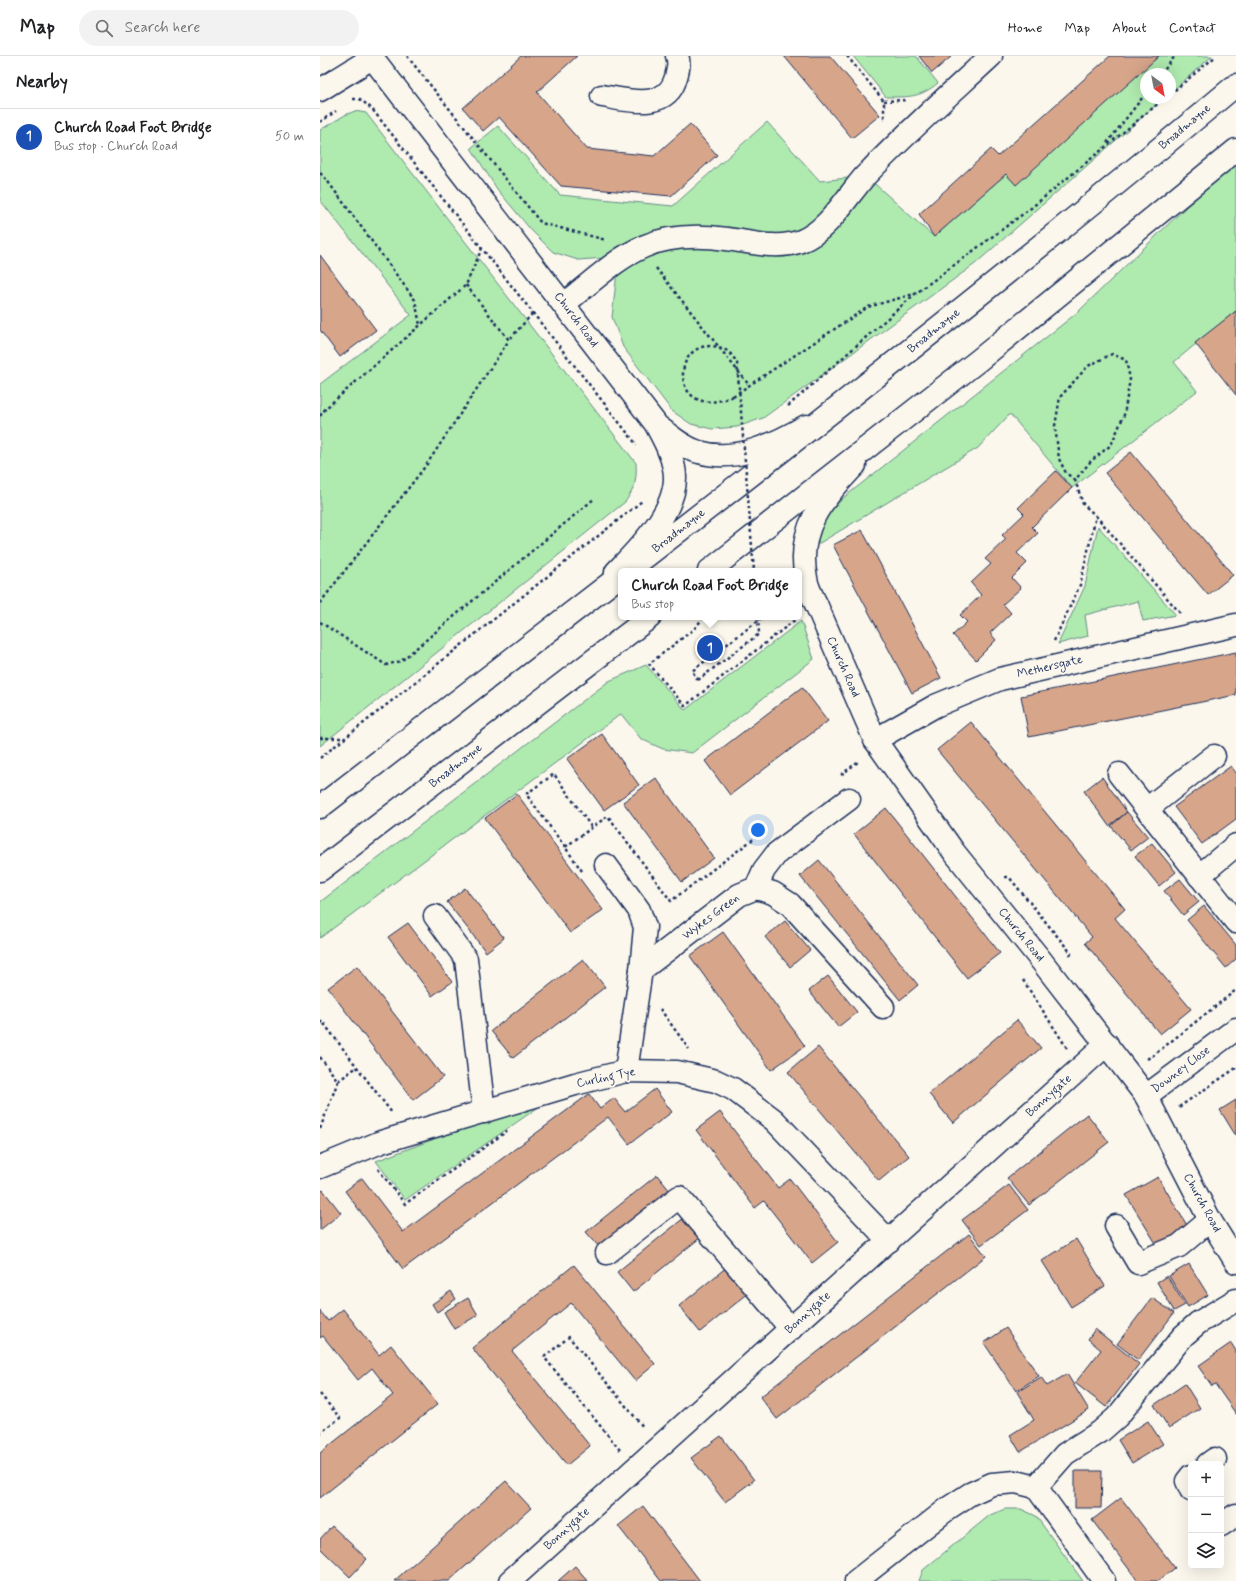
<!DOCTYPE html>
<html lang="en">
<head>
<meta charset="utf-8">
<style>
  body { margin:0; font-family:Mynerve,sans-serif; background:#f2f2f2; color:#202124 }
  .controls { position:absolute; right:12px; bottom:12px; display:grid; overflow:hidden; border-radius:6px; box-shadow:0 4px 16px #0002 }
  .controls button { width:36px; height:36px; display:grid; place-items:center; padding:0; border:0; border-bottom:1px solid #e0e0e0; background:#fff; color:#202124; font:20px sans-serif }
  .compass { position:absolute; left:820px; top:12px; width:36px; height:36px; border-radius:50%; background:#fff; box-shadow:0 4px 16px #0002; rotate:148deg }
  .you { position:absolute; left:438px; top:774px; width:14px; height:14px; margin:-10px; border:3px solid #fff; border-radius:50%; background:#1a73e8; box-shadow:0 0 0 6px #1a73e833 }
  .badge { display:grid; place-items:center; width:26px; height:26px; border-radius:50%; background:#2563eb; color:#fff; font-size:13px; font-weight:700 }
  .pin { position:absolute; translate:-50% -50%; border:2px solid #fff; box-shadow:0 1px 4px #0006 }
  .popup { position:absolute; left:298px; top:512px; width:184px; height:52px; box-sizing:border-box; display:grid; place-content:center; border-radius:6px; background:#fff; filter:drop-shadow(0 1px 3px #0005); font-size:13px; white-space:nowrap; color:#757577 }
  .popup b { font-size:15px; color:#202124 }
  .popup::after { content:''; position:absolute; left:50%; top:100%; margin-left:-8px; border:8px solid transparent; border-top-color:#fff }
  .list { margin:0; padding:0; list-style:none }
  h2 { display:flex; justify-content:space-between; align-items:center; height:52px; margin:0; padding:0 16px; font-size:17px }
  h2 small { font-size:13px; font-weight:400; color:#757577 }
  .list li { display:grid; grid-template-columns:26px 1fr auto; gap:12px; align-items:center; box-sizing:border-box; height:56px; padding:0 16px; border-top:1px solid #e0e0e0 }
  .list b { display:block; font-size:15px; white-space:nowrap }
  .list p { margin:0; font-size:13px; white-space:nowrap; color:#757577 }
  .list em { font-size:13px; font-style:normal; color:#757577 }
  .icon { flex:none; width:22px; height:22px; fill:none; stroke:currentColor; stroke-width:2; stroke-linecap:round; stroke-linejoin:round }
  .map { position:relative; flex:none; width:916px; height:1525px; overflow:hidden }
  header { display:flex; align-items:center; gap:24px; box-sizing:border-box; height:56px; padding:0 20px; background:#fff; border-bottom:1px solid #e0e0e0 }
  header strong { font-size:19px }
  nav { display:flex; gap:22px; margin-inline-start:auto; font-size:14px }
  .search { width:280px; height:36px; background:#f2f2f2; display:flex; align-items:center; gap:10px; box-sizing:border-box; padding:0 14px; border-radius:22px; color:#757577; font-size:15px }
  main { display:flex }
  aside { flex:1; background:#fff }
  .map>svg:first-child { display:block }
  .green { fill:#afeaaf; stroke:#658c86 }
  .building { fill:#d7a58a; stroke:#1b2f5e }
  .lines { fill:none; stroke-linecap:round; stroke-linejoin:round }
  .minor-casing { stroke:#1b2f5e; stroke-width:25 }
  .tertiary-casing { stroke:#1b2f5e; stroke-width:25 }
  .primary-casing { stroke:#1b2f5e; stroke-width:25 }
  .path { stroke:#1b2f5e; stroke-width:2.5; stroke-dasharray:3 3; stroke-linecap:butt }
  .minor { stroke:#fbf7ec; stroke-width:22 }
  .tertiary { stroke:#fbf7ec; stroke-width:22 }
  .primary { stroke:#fbf7ec; stroke-width:22 }
  .path-bridge { stroke:#1b2f5e; stroke-width:2.5; stroke-dasharray:3 3; stroke-linecap:butt }
  .labels { text-anchor:middle; dominant-baseline:central; stroke-width:4; stroke-linejoin:round; paint-order:stroke }
  .street-label { font-size:12px; fill:#1b2f5e; stroke:#fbf7ec }
</style>
</head>
<body>
<header>
<strong>Map</strong>
<div class="search"><svg class="icon" aria-label="search" viewBox="0 0 24 24"><circle cx="10" cy="10" r="6"/><path d="M15 15l6 6"/></svg>Search here</div>
<nav><a>Home</a><a>Map</a><a>About</a><a>Contact</a></nav>
</header>
<main>
<aside>
<h2>Nearby<small></small></h2>
<ul class="list">
<li><span class="badge" style="background:#1a4fb4">1</span><div><b>Church Road Foot Bridge</b><p>Bus stop · Church Road</p></div><em>50 m</em></li>
</ul>
</aside>
<div class="map">
<svg width="916" height="1525" viewBox="0 0 916 1525">
  <rect width="100%" height="100%" fill="#fbf7ec"/>
  <filter id="ink" filterUnits="userSpaceOnUse"><feTurbulence type="fractalNoise" baseFrequency=".025" numOctaves="2"/><feDisplacementMap in="SourceGraphic" scale="8" xChannelSelector="R" yChannelSelector="G"/><feConvolveMatrix kernelMatrix="1 2 1 2 8 2 1 2 1" color-interpolation-filters="sRGB"/></filter>
  <g filter="url(#ink)">
    <!-- green -->
    <g class="green">
      <path d="M 533,0 L 596,0 L 618,27 C 600,42 588,41 566,41 Z"/>
      <polygon points="839,0 892,0 850,37 850,18 826,18 826,42 844,42 655,208 443,362 417,371 392,373 371,368 352,355 303,291 292,261 297,216 286,202 258,204 233,196 211,174 177,133 151,92 178,70 240,139 353,150 447,66 500,125 546,120 614,181 686,118"/>
      <path d="M 35,55 L 46,57 L 316,407 C 317,423 315,433 305,446 L 0,690 L 0,328 L 91,259 L 0,144 L 0,74 L 25,59 Z"/>
      <polygon points="916,108 916,255 854,306 877,335 752,432 690,358 658,392 493,491 504,463 522,443 758,256 867,150"/>
      <polygon points="778,470 856,559 823,565 818,545 765,559 768,580 738,588 765,530"/>
      <polygon points="481,565 494,603 372,697 343,693 321,683 301,658 0,882 0,846 289,625 326,609 365,654"/>
      <polygon points="223,1048 85,1144 56,1105 114,1083"/>
      <polygon points="685,1453 701,1453 716,1460 763,1525 599,1525 603,1514 670,1459"/>
    </g>
    <!-- building -->
    <g class="building">
      <polygon points="201,0 257,0 217,36 267,93 334,100 370,68 397,99 351,140 241,130 179,61 163,75 143,52"/>
      <polygon points="464,0 510,0 560,59 532,82"/>
      <polygon points="599,0 632,0 612,17"/>
      <polygon points="790,0 839,0 696,129 686,118 614,181 599,158 671,93 678,100"/>
      <polygon points="0,199 56,274 20,301 0,274"/>
      <polygon points="916,255 916,339 875,287"/>
      <polygon points="811,396 913,519 888,539 785,417"/>
      <polygon points="736,415 752,432 712,471 718,477 697,497 707,507 692,522 701,532 683,548 691,557 670,577 676,584 656,604 633,579 647,566 640,559 661,539 651,527 671,508 665,503 686,483 682,479 704,458 698,452"/>
      <polygon points="542,474 621,622 592,637 513,489"/>
      <polygon points="916,596 916,639 709,681 701,640"/>
      <polygon points="482,631 508,665 410,739 385,705"/>
      <polygon points="651,666 805,853 795,862 871,953 840,978 765,887 772,881 617,694"/>
      <polygon points="282,678 319,729 284,754 247,703"/>
      <polygon points="911,710 916,717 916,763 882,788 854,751"/>
      <polygon points="782,721 807,756 789,770 764,735"/>
      <polygon points="336,722 394,802 362,826 303,746"/>
      <polygon points="197,738 283,854 250,877 165,762"/>
      <polygon points="566,752 680,897 647,922 534,778"/>
      <polygon points="807,756 828,781 811,794 791,770"/>
      <polygon points="832,787 856,816 839,830 815,800"/>
      <polygon points="499,804 598,929 580,944 480,820"/>
      <polygon points="860,823 879,846 863,859 844,835"/>
      <polygon points="145,832 184,882 166,896 127,846"/>
      <polygon points="884,850 916,889 916,903 906,912 867,864"/>
      <polygon points="465,865 490,894 470,911 445,881"/>
      <polygon points="88,867 132,926 112,940 68,881"/>
      <polygon points="403,876 485,990 451,1014 370,900"/>
      <polygon points="263,903 285,931 193,1002 171,975"/>
      <polygon points="37,910 123,1021 93,1044 8,932"/>
      <polygon points="508,920 537,956 518,971 489,935"/>
      <polygon points="697,964 721,992 633,1067 609,1038"/>
      <polygon points="498,991 589,1100 559,1125 468,1016"/>
      <polygon points="335,1033 352,1056 309,1088 288,1061 83,1213 25,1135 42,1122 83,1176 269,1038 280,1053 294,1042 305,1056"/>
      <polygon points="916,1044 916,1080 900,1054"/>
      <polygon points="400,1056 458,1132 470,1123 518,1186 492,1207 444,1145 435,1152 376,1074"/>
      <polygon points="767,1058 789,1086 709,1149 687,1122"/>
      <polygon points="337,1119 350,1135 280,1192 266,1176"/>
      <polygon points="838,1121 868,1171 837,1189 806,1139"/>
      <polygon points="689,1129 708,1154 661,1189 642,1164"/>
      <polygon points="3,1134 21,1157 0,1174 0,1136"/>
      <polygon points="365,1161 381,1181 313,1236 297,1216"/>
      <polygon points="649,1178 666,1200 457,1363 440,1341"/>
      <polygon points="756,1183 785,1230 751,1251 722,1205"/>
      <polygon points="869,1208 888,1239 868,1251 849,1220"/>
      <polygon points="254,1209 335,1308 315,1325 251,1247 192,1295 270,1390 247,1409 152,1292"/>
      <polygon points="408,1210 430,1236 380,1276 359,1250"/>
      <polygon points="847,1220 865,1249 854,1255 837,1226"/>
      <polygon points="131,1235 136,1243 117,1256 112,1248"/>
      <polygon points="148,1242 158,1259 134,1273 124,1256"/>
      <polygon points="832,1242 854,1257 818,1304 797,1288"/>
      <polygon points="23,1253 59,1299 71,1289 118,1348 0,1442 0,1397 73,1339 52,1312 38,1324 3,1280 0,1282 0,1255 8,1265"/>
      <polygon points="686,1272 719,1320 696,1335 664,1287"/>
      <polygon points="775,1273 819,1308 786,1351 755,1327 781,1294 768,1283"/>
      <polygon points="911,1287 916,1295 916,1358 895,1328 892,1330 878,1310"/>
      <polygon points="747,1318 769,1354 700,1396 690,1379 714,1364 697,1336 721,1321 727,1330"/>
      <polygon points="865,1328 880,1352 849,1372 834,1349"/>
      <polygon points="828,1365 843,1388 812,1407 798,1384"/>
      <polygon points="401,1380 434,1424 405,1446 371,1402"/>
      <polygon points="755,1415 782,1415 781,1452 755,1452"/>
      <polygon points="186,1425 211,1452 129,1525 74,1525"/>
      <polygon points="801,1442 855,1512 838,1525 818,1525 772,1464"/>
      <polygon points="323,1450 380,1525 341,1525 298,1470"/>
      <polygon points="12,1470 47,1503 30,1521 0,1492 0,1483"/>
      <polygon points="255,1510 268,1525 238,1525"/>
    </g>
    <g class="lines">
      <defs>
        <g id="minor">
          <path d="M 51,0 L 335,367 C 343,382 351,396 354,412 C 362,450 320,491 296,516"/>
          <polyline points="0,34 52,2"/>
          <path d="M 282,40 C 307,44 347,56 356,21 C 358,14 360,7 357,0"/>
          <path d="M 244,248 C 302,201 326,172 407,183 C 432,186 457,194 481,185 C 509,174 527,140 546,119 C 586,77 629,39 671,0"/>
          <path d="M 340,372 C 352,381 364,392 379,396 C 416,407 455,388 486,370"/>
          <polyline points="496,548 555,684 634,796 720,903 826,1040 890,1164 916,1206"/>
          <polyline points="555,684 615,650 680,623 916,569"/>
          <polyline points="799,718 916,866"/>
          <polyline points="827,753 894,700"/>
          <polyline points="286,809 319,854 325,871 321,914 306,1015"/>
          <polyline points="879,820 916,789"/>
          <polyline points="436,832 453,837 470,848 563,951"/>
          <polyline points="115,860 146,903 164,1056"/>
          <polyline points="321,914 419,839 436,832 444,814 457,797 529,743"/>
          <polyline points="826,1040 916,973"/>
          <polyline points="0,1111 61,1086 255,1028 306,1015 357,1016 396,1025 413,1033 454,1064 569,1185"/>
          <polyline points="796,1170 818,1207 859,1190 890,1164"/>
          <polyline points="287,1197 359,1141 471,1273"/>
          <polyline points="888,1408 895,1403"/>
          <polyline points="871,1420 867,1425 871,1434"/>
          <polyline points="716,1431 745,1398 780,1376 797,1361 863,1280 878,1267 916,1244"/>
          <polyline points="901,1469 916,1459"/>
          <polyline points="190,1525 787,988"/>
          <polyline points="536,1525 630,1451 650,1438 672,1428 696,1426 716,1431 784,1525"/>
        </g>
        <path id="tertiary" d="M 496,548 C 492,540 487,531 486,522 C 476,473 503,442 535,409"/>
        <g id="primary">
          <path d="M 307,515 C 513,356 717,196 916,29"/>
          <polyline points="389,515 659,304 916,94"/>
          <polyline points="0,751 301,519"/>
          <polyline points="0,814 330,561"/>
        </g>
      </defs>
      <!-- minor casing -->
      <use href="#minor" class="minor-casing"/>
      <!-- tertiary casing -->
      <use href="#tertiary" class="tertiary-casing"/>
      <!-- primary casing -->
      <use href="#primary" class="primary-casing"/>
      <!-- path -->
      <g class="path">
        <polyline points="87,0 221,167 286,184"/>
        <polyline points="527,0 564,45 564,65"/>
        <polyline points="841,18 855,0"/>
        <polyline points="850,38 896,0"/>
        <polyline points="33,43 40,43 52,53 317,389"/>
        <polyline points="564,45 586,44"/>
        <polyline points="0,66 16,55"/>
        <polyline points="787,87 826,37"/>
        <polyline points="0,117 6,123 95,244 100,269"/>
        <polyline points="336,212 429,329"/>
        <polyline points="146,229 189,284 213,257"/>
        <polyline points="413,340 548,251 594,238"/>
        <polyline points="468,350 595,238 711,152 845,42"/>
        <polyline points="0,360 6,352 146,229 162,192"/>
        <polyline points="755,424 746,417 739,403 735,370 740,341 768,310 792,298 806,304 810,323 804,359 791,389 771,405 755,424 763,448 776,460"/>
        <polyline points="0,547 107,408 189,284"/>
        <polyline points="384,561 374,573 329,608 365,650 476,563"/>
        <polyline points="0,566 66,609 81,605 275,442"/>
        <polyline points="734,585 760,529 776,460 860,557"/>
        <polyline points="378,624 372,615 443,561"/>
        <polyline points="0,682 25,682"/>
        <polyline points="0,702 322,445"/>
        <polyline points="521,719 539,705"/>
        <polyline points="245,791 206,738 234,718 272,772"/>
        <polyline points="262,815 245,791 288,760 351,845 436,781"/>
        <polyline points="685,821 689,821 751,897 750,901"/>
        <polyline points="703,924 747,992"/>
        <polyline points="340,953 369,993"/>
        <polyline points="0,967 2,965 72,1057"/>
        <polyline points="0,1001 18,1025 0,1073"/>
        <polyline points="827,1003 835,998 916,934"/>
        <polyline points="18,1025 37,1011"/>
        <polyline points="859,1051 916,1012"/>
        <polyline points="58,1113 85,1148 187,1075"/>
        <polyline points="0,1338 20,1362 0,1377"/>
        <polyline points="300,1394 224,1301 249,1281 324,1372"/>
      </g>
      <!-- minor -->
      <use href="#minor" class="minor"/>
      <!-- tertiary -->
      <use href="#tertiary" class="tertiary"/>
      <!-- primary -->
      <use href="#primary" class="primary"/>
      <!-- path-bridge -->
      <g class="path-bridge">
        <path d="M 413,340 C 353,367 349,290 390,290 C 403,290 411,296 417,307 L 434,515"/>
        <polyline points="378,624 439,578 438,561"/>
      </g>
    </g>
  </g>
  <g class="labels">
    <!-- street labels -->
    <g class="street-label">
      <text transform="translate(865 71) rotate(-40)">Broadmayne</text>
      <text transform="translate(256 264) rotate(53)">Church Road</text>
      <text transform="translate(614 275) rotate(-39)">Broadmayne</text>
      <text transform="translate(359 475) rotate(-38)">Broadmayne</text>
      <text transform="translate(523 611) rotate(66)">Church Road</text>
      <text transform="translate(730 611) rotate(-13)">Methersgate</text>
      <text transform="translate(136 710) rotate(-38)">Broadmayne</text>
      <text transform="translate(391 861) rotate(-37)">Wykes Green</text>
      <text transform="translate(701 879) rotate(51)">Church Road</text>
      <text transform="translate(861 1014) rotate(-37)">Downey Close</text>
      <text transform="translate(286 1022) rotate(-12)">Curling Tye</text>
      <text transform="translate(729 1040) rotate(-42)">Bonnygate</text>
      <text transform="translate(882 1147) rotate(61)">Church Road</text>
      <text transform="translate(488 1257) rotate(-42)">Bonnygate</text>
      <text transform="translate(247 1473) rotate(-42)">Bonnygate</text>
    </g>
  </g>
</svg>
<div class="controls">
<button>+</button>
<button>−</button>
<button><svg class="icon" aria-label="layers" viewBox="0 0 24 24"><path d="M12 4l9 5-9 5-9-5zM3 14l9 5 9-5"/></svg></button>
</div>
<svg class="compass" viewBox="-18 -18 36 36"><path d="M0-13l5 13h-10z" fill="#e53935"/><path d="M0 13l5-13h-10z" fill="#757577"/></svg>
<div class="you"></div>
<div class="pin badge" style="left:390px;top:592px;background:#1a4fb4">1</div>
<div class="popup"><b>Church Road Foot Bridge</b>Bus stop</div>
</div>
</main>
</body>
</html>
